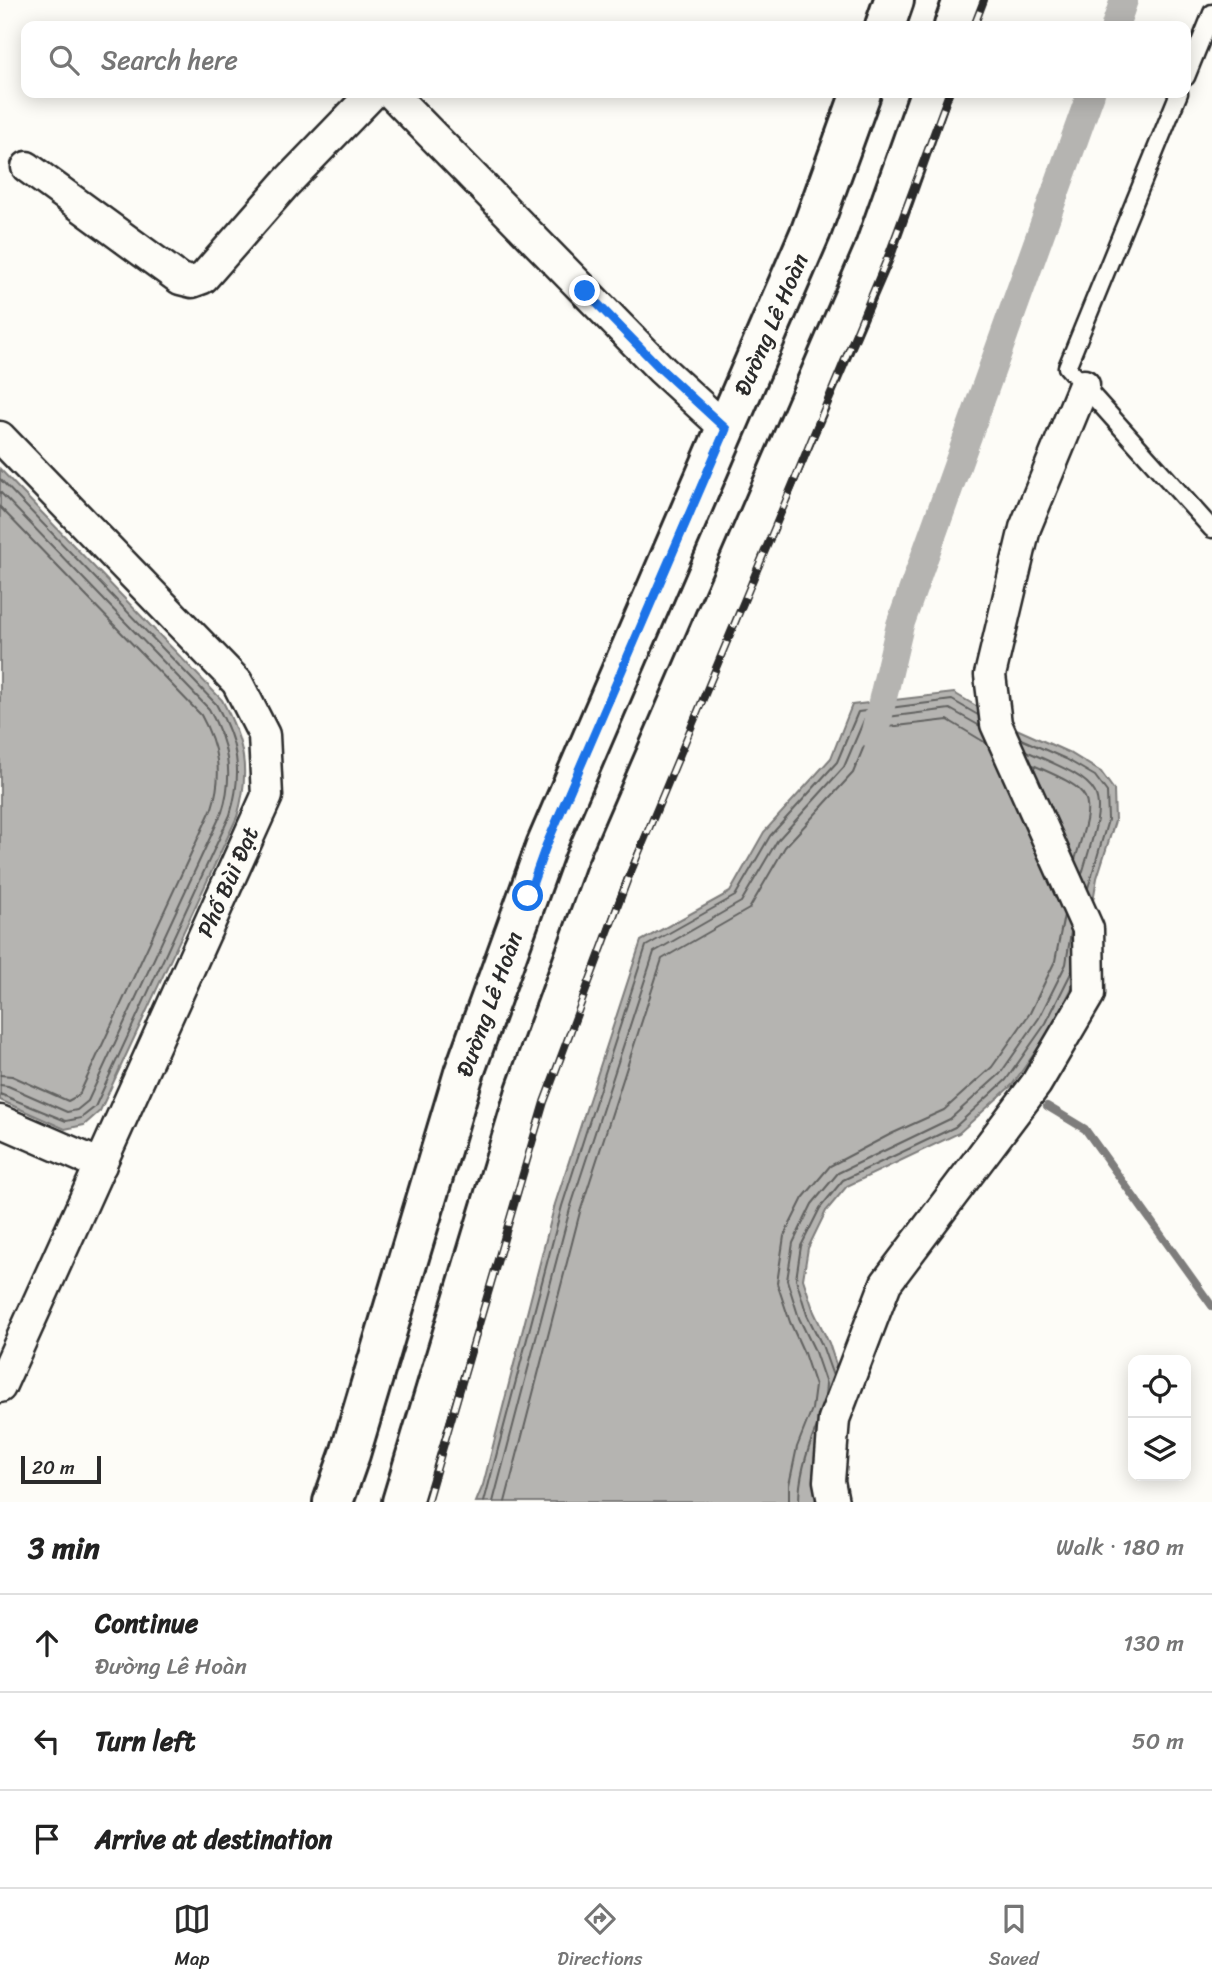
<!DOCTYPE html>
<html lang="en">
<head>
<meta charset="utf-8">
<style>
  body { margin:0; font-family:Sriracha,sans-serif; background:#f2f2f2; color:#222 }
  .controls { position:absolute; right:21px; bottom:21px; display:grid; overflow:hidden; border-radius:14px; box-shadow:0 4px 18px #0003 }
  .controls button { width:63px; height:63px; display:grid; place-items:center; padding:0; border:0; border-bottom:2px solid #e0e0e0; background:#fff; color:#222; font:35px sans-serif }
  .scale { position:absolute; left:21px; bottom:18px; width:80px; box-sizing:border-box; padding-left:7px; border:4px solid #2b2b2b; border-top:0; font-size:19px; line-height:24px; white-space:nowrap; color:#2b2b2b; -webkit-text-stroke:5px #fdfcf7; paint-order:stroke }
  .stop { position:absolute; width:21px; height:21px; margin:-16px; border:5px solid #1a73e8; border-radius:50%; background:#fff }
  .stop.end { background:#1a73e8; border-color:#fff; box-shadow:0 2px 7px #0008 }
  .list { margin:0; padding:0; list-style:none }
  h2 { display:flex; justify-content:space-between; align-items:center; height:91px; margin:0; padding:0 28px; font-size:30px }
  h2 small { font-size:23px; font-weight:400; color:#767676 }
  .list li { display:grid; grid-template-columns:46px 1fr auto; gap:21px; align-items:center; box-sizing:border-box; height:98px; padding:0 28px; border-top:2px solid #e0e0e0 }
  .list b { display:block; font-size:26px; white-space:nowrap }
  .list p { margin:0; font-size:23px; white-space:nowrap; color:#767676 }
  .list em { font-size:23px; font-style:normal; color:#767676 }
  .icon { flex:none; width:38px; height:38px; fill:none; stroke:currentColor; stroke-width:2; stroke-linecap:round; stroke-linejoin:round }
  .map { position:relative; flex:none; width:1212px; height:1502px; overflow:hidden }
  .search { position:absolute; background:#fff; box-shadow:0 4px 18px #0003; left:21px; right:21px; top:21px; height:77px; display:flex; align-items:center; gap:18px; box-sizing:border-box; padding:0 24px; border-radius:14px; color:#767676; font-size:26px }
  .sheet { height:385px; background:#fff }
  nav { display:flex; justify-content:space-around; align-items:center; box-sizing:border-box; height:98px; border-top:2px solid #e0e0e0; background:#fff; font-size:19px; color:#767676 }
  nav a { display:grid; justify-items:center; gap:4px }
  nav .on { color:#2b2b2b }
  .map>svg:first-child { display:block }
  .water { fill:#b5b4b1; stroke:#7e7d7b; stroke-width:2 }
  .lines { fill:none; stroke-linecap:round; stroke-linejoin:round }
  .shore { stroke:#626261; stroke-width:2 }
  .stream { stroke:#7e7d7b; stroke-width:8 }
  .canal { stroke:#b5b4b1; stroke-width:28 }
  .lane-casing { stroke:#2b2b2b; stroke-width:21 }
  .street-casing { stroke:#2b2b2b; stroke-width:35 }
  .primary-casing { stroke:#2b2b2b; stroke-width:44 }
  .lane { stroke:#fdfcf7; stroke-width:16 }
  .street { stroke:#fdfcf7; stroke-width:30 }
  .primary { stroke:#fdfcf7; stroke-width:38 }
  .rail-casing { stroke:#2b2b2b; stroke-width:8 }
  .rail { stroke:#fdfcf7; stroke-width:5; stroke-dasharray:16; stroke-linecap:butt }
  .route { stroke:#1a73e8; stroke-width:9 }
  .labels { text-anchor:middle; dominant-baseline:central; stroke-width:7; stroke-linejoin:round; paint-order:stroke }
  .street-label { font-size:23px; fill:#2b2b2b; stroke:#fdfcf7 }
</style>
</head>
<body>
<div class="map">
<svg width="1212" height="1502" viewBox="0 0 1212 1502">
  <rect width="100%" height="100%" fill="#fdfcf7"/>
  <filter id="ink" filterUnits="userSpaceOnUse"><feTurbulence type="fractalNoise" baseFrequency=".0143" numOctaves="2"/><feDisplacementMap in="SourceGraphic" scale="14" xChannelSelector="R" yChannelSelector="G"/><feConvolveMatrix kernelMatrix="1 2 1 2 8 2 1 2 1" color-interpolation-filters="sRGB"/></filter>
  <g filter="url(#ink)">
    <!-- water -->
    <g class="water">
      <path d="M 0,469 L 222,700 C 244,741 251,771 237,817 L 100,1111 L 84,1125 L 65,1129 L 0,1100 Z"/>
      <polygon points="954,693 1012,727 1070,753 1101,772 1114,790 1115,821 1097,878 1081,969 1053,1027 1012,1085 959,1133 847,1186 826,1211 808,1248 803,1279 814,1312 829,1343 842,1383 823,1452 815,1502 476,1502 483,1485 555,1204 641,941 730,892 764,832 831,758 852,705"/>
    </g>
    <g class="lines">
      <!-- shore -->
      <g class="shore">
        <path d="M 0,479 L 216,704 C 238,742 243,772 230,815 L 95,1107 L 81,1118 L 66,1121 L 0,1094"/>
        <path d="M 0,492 L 209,709 C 228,743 234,774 222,812 L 88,1101 L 77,1110 L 67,1112 L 8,1086 L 0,1085"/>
        <path d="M 0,507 L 201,715 C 218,746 223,774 212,808 L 79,1095 L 68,1101 L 12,1076 L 0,1075"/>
        <polyline points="1021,739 1066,759 1095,776 1107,792 1108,820 1088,888"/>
        <path d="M 1026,751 C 1111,788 1108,788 1082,874"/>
        <path d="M 1033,765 C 1097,793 1095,794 1075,860"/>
        <polyline points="833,1376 822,1345 807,1315 796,1279 801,1246 820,1208 843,1180 955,1127 1006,1080 1046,1023 1072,971"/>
        <polyline points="825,1397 826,1384 814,1349 799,1318 787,1280 793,1243 812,1204 838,1173 950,1119 1000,1074 1039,1018 1066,964 1071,932"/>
        <polyline points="484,1502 562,1206 646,946 735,896 770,836 837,762 858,712 952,700 978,715"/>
        <polyline points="493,1502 570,1209 654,952 741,902 777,841 844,767 864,720 950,709 980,726"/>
        <polyline points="505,1502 580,1212 662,959 749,909 785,847 853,773 871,729 948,720 986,743"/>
        <polyline points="789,1502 789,1485 797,1447 812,1409 815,1386 804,1353 790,1322 777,1283 784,1236 803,1198 830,1166 891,1134 944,1110 992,1067 1030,1013 1055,961 1064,915"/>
        <path d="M 799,1502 C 799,1476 807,1450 817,1426"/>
      </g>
      <!-- stream -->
      <polyline class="stream" points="1047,1106 1085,1129 1212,1306"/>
      <!-- canal -->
      <g class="canal">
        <polyline points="1115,26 1124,0"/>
        <polyline points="874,736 900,625 1091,93"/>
      </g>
      <defs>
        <g id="lane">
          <polyline points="1186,77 1212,13"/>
          <polyline points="1179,93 1067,367 1212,529"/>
        </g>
        <g id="street">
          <polyline points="391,93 662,370 726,429"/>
          <polyline points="27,167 180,279 192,282 203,278 286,183 373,93"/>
          <polyline points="0,437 237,682 264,735 267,796 0,1387"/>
          <polyline points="0,1121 101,1165"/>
          <polyline points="833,1502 829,1481 834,1419 886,1283 1036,1084 1089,994 1088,929 996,724 990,675 1025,528 1084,385"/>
        </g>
        <g id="primary">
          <polyline points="885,26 894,0"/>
          <polyline points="954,26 963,0"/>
          <path id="s1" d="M 333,1502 L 350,1454 L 464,1073 L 546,846 L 811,231 L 861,93"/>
          <polyline points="402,1502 526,1091 606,871 873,253 930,93"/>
        </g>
      </defs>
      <!-- lane casing -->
      <use href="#lane" class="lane-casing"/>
      <!-- street casing -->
      <use href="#street" class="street-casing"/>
      <!-- primary casing -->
      <use href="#primary" class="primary-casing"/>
      <!-- lane -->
      <use href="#lane" class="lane"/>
      <!-- street -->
      <use href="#street" class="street"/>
      <!-- primary -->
      <use href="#primary" class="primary"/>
      <defs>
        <g id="rail">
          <polyline points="974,26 984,0"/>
          <polyline points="427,1502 544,1102 627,881 889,254 949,93"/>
        </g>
      </defs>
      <!-- rail casing -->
      <use href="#rail" class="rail-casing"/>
      <!-- rail -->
      <use href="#rail" class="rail"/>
    </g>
  </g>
  <g class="lines" filter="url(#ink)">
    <!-- route -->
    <polyline class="route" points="528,896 546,846 726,429 662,370 585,291"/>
  </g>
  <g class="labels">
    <!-- street labels -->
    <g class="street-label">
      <text stroke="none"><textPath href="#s1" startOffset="1258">Đường Lê Hoàn</textPath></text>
      <text transform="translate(228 882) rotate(-66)">Phố Bùi Đạt</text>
      <text stroke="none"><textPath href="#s1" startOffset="522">Đường Lê Hoàn</textPath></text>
    </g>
  </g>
</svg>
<div class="controls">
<button><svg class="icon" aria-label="locate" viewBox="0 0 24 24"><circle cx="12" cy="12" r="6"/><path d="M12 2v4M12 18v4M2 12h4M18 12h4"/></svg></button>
<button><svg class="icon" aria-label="layers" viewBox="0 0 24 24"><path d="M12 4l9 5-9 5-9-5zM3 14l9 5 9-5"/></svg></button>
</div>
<div class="scale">20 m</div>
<div class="stop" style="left:528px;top:896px"></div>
<div class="stop end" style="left:585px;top:291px"></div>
<div class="search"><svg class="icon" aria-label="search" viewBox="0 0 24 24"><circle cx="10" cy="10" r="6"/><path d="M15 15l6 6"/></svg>Search here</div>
</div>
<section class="sheet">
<h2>3 min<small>Walk · 180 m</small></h2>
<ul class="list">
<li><svg class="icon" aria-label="ahead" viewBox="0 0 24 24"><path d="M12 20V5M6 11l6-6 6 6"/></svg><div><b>Continue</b><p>Đường Lê Hoàn</p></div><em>130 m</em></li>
<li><svg class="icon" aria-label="left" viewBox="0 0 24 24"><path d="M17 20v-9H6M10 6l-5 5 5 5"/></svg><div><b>Turn left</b></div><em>50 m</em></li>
<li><svg class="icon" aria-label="arrive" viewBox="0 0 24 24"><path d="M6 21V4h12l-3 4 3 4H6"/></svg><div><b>Arrive at destination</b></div></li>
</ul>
</section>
<nav>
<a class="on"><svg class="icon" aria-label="map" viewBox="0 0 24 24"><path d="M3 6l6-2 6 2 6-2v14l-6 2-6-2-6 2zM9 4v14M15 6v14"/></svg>Map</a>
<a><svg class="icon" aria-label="directions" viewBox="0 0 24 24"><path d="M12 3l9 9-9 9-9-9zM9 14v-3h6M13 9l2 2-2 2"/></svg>Directions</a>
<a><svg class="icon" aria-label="saved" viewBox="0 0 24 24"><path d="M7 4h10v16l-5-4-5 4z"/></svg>Saved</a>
</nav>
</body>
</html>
